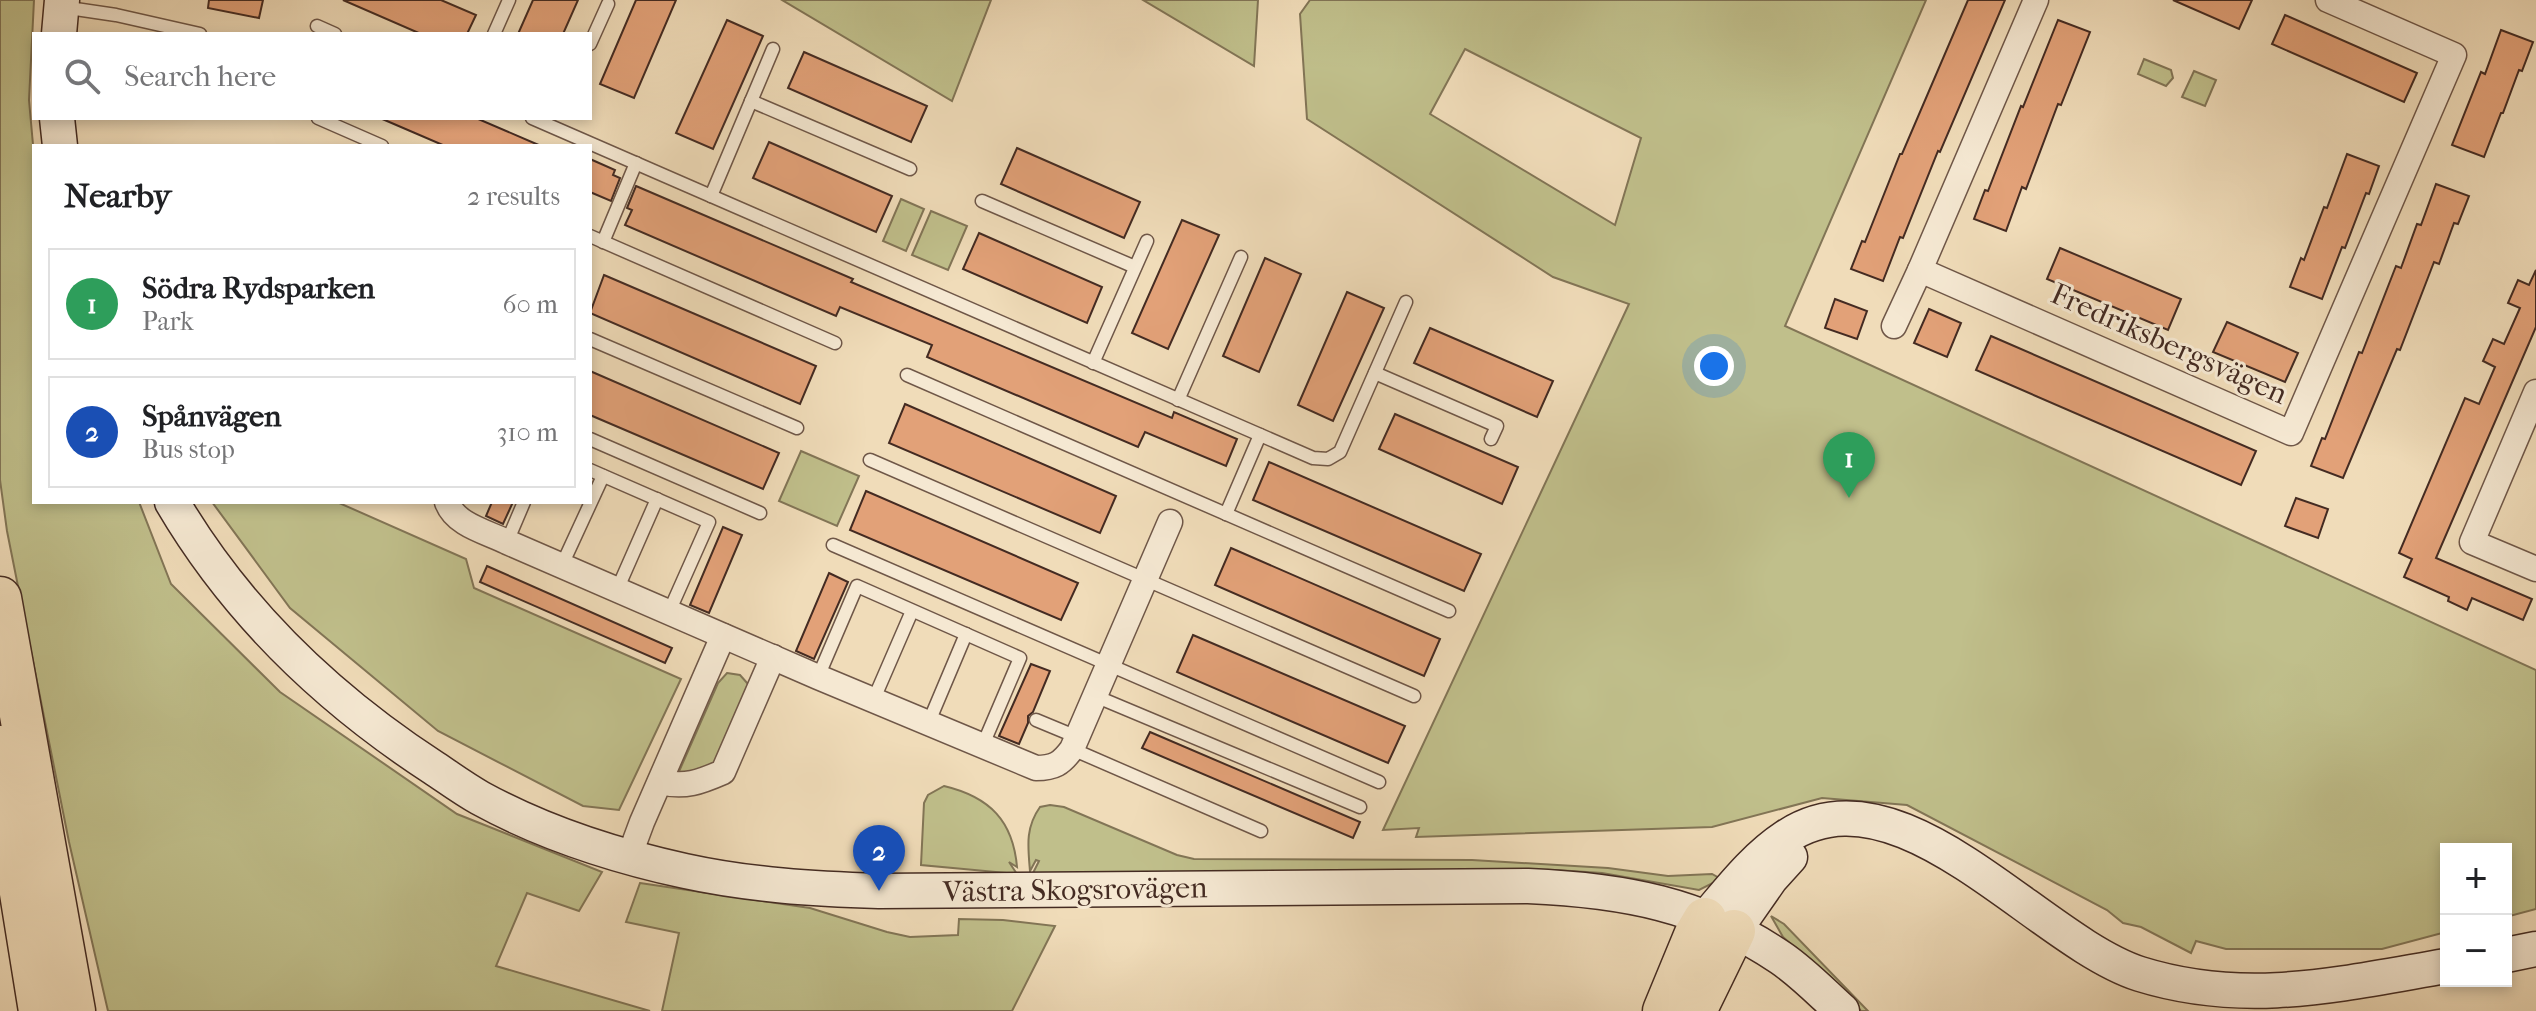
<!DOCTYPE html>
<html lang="en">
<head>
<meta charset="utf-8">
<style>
  body { margin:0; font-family:"IM FELL French Canon",serif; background:#f6f6f6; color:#202124 }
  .controls { position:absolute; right:24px; bottom:24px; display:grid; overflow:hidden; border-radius:0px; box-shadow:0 4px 12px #0003 }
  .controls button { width:72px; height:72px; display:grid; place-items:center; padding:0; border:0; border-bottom:2px solid #e0e0e0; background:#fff; color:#202124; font:40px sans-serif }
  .you { position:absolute; left:1714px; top:366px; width:28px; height:28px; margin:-20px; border:6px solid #fff; border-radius:50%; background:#1a73e8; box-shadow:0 0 0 12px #1a73e833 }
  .badge { display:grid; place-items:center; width:52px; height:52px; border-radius:50%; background:#8f2418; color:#fff; font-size:26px; font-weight:700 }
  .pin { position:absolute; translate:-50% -66px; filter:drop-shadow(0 2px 4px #0008) }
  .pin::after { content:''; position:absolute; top:42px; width:28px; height:24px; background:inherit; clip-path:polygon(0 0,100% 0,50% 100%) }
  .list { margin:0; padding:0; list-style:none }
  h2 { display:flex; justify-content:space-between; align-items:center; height:104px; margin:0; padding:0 32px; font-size:34px }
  h2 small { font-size:26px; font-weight:400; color:#757577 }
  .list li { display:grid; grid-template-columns:52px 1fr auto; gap:24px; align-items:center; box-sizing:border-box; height:112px; margin:0 16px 16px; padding:0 16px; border:2px solid #e0e0e0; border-radius:0px }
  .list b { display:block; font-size:30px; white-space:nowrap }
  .list p { margin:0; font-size:26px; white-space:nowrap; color:#757577 }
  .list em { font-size:26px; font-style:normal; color:#757577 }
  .icon { flex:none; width:44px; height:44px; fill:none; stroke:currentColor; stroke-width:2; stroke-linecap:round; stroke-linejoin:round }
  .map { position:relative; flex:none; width:2536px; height:1011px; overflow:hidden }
  .search { position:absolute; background:#fff; box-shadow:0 4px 12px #0003; left:32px; top:32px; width:560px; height:88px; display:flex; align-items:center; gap:20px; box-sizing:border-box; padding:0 28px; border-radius:0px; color:#757577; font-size:30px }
  .panel { position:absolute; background:#fff; box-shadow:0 4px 12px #0003; left:32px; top:144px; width:560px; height:360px; border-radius:0px }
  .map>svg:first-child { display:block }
  .green { fill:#c0bf8b; stroke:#827556; stroke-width:2; fill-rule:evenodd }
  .building { fill:#e2a178; stroke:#442b22; stroke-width:2 }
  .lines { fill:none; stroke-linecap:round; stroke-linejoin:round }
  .lane-casing { stroke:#6f5748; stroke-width:15 }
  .street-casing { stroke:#6f5748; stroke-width:27 }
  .secondary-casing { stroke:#442b22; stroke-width:37 }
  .highway-casing { stroke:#442b22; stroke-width:45 }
  .lane { stroke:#f5e8d2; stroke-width:12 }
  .street { stroke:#f5e8d2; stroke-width:24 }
  .secondary { stroke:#f5e8d2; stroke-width:34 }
  .highway { stroke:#f0dcb9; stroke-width:42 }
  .labels { text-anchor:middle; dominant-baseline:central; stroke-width:6; stroke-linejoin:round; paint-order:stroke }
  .street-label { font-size:30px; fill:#442b22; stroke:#f5e8d2 }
</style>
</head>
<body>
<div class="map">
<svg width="2536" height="1011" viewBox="0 0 2536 1011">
  <rect width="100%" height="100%" fill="#f0dcb9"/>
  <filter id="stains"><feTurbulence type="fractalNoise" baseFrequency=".0025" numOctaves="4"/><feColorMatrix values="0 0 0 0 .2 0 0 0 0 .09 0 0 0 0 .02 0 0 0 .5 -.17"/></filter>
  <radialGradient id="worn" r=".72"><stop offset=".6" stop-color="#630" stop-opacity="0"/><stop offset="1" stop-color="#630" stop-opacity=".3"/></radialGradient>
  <!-- green -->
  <g class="green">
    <polygon points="0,0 34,0 29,100 34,156 34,502 139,502 171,584 280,692 457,814 602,872 579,911 527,893 496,966 650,1011 108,1011 69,842 7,531 0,480"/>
    <polygon points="782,0 991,0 952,101"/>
    <polygon points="1143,0 1258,0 1254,66"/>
    <path d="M 1310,0 L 1926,0 L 1785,326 L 2536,670 L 2536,909 L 2506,917 L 2506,849 L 2446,849 L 2446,932 L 2382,949 L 2226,949 L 2196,941 L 2191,953 L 2141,927 L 2123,923 L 2107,910 L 1907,805 L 1822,798 L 1712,827 L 1416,837 L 1419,828 L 1383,830 L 1629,304 L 1553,277 L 1307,119 L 1300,14 ZM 1465,49 L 1641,138 L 1615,225 L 1430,114 Z"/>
    <polygon points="2144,59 2171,70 2173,78 2166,86 2138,74"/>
    <polygon points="2194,71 2216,80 2205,106 2182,97"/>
    <polygon points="901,199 924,209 906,251 883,241"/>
    <polygon points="931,211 967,226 948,270 912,255"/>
    <polygon points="801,451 859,476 837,526 779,501"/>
    <polygon points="212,502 337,502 466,559 474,588 681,679 619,810 583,806 438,731 290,608"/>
    <polygon points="727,673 740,675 748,684 716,765 677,776 718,683"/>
    <path d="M 944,786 C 990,797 1013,821 1017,867 L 1009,862 L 1017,874 L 921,865 L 924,803 L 928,795 Z"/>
    <path d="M 1050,805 L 1064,807 L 1177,855 L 1194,859 L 1472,860 L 1608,868 L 1668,876 L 1712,874 L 1721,879 L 1699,890 L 1602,873 L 1556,870 L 1033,873 L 1039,861 L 1036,860 L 1030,871 C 1028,847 1025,828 1040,807 Z"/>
    <polygon points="640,883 810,908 887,932 910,937 958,935 959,919 1003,920 1055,926 1012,1011 662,1011 679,933 626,922"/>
    <polygon points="1771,916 1784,924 1868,1011 1861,1011 1845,992 1783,937"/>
  </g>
  <!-- building -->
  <g class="building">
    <polygon points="209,0 263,0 259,18 208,8"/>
    <polygon points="343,0 441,0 476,15 467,34 421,34"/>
    <polygon points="533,0 578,0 563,34 518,34"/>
    <polygon points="636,0 676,0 634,98 600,84"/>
    <polygon points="1968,0 2005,0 1940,152 1938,151 1903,238 1900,237 1883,281 1851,269 1862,241 1865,242 1900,154 1902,154"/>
    <polygon points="2173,0 2252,0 2239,29"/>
    <polygon points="2285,15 2417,73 2404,102 2272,44"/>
    <polygon points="727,20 763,36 713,149 676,133"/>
    <polygon points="2058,20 2090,32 2061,105 2058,104 2026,189 2022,187 2006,231 1974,219 1985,190 1988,191 2021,106 2023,107"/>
    <polygon points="2501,30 2533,42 2522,71 2519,70 2503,113 2501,113 2484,157 2452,145 2481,72 2485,74"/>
    <polygon points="804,52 927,106 911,142 788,88"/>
    <polygon points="380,118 476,118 541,146 445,146"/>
    <polygon points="769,142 892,196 876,232 753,178"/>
    <polygon points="1017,148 1140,202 1124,238 1001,184"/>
    <polygon points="2347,154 2379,166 2369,194 2366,193 2345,248 2342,247 2322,299 2290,287 2301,258 2304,260 2324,207 2327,208"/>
    <polygon points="590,159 615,170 613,175 620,178 611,201 590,192"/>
    <polygon points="2436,184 2469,196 2458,224 2454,223 2439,264 2434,262 2400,350 2397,349 2343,478 2311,466 2322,438 2325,439 2359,352 2362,353 2396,266 2401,268 2417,224 2421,225"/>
    <polygon points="636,186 853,279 851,282 1172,418 1174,412 1237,439 1226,466 1145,432 1138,447 927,357 932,345 840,307 836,316 625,225 632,210 627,208"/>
    <polygon points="1182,220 1219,235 1168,349 1132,333"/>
    <polygon points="979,233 1102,287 1087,323 963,269"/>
    <polygon points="2060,248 2181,299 2168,330 2047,279"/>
    <polygon points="1265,258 1301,274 1259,372 1223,356"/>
    <polygon points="2536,270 2536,327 2436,558 2532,599 2523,620 2472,598 2467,610 2448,601 2449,597 2404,577 2412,559 2399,553 2465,398 2479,404 2495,367 2483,361 2493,339 2504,344 2520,308 2508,303 2518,280 2529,285"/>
    <polygon points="604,275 816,366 800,404 590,313"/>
    <polygon points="1347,292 1384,308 1333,421 1298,405"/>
    <polygon points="1835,299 1867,311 1857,339 1825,328"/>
    <polygon points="1929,309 1961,323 1947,357 1914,343"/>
    <polygon points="2227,322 2298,353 2285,382 2213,352"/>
    <polygon points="1430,328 1553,381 1537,417 1414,363"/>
    <polygon points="1991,336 2256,451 2241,485 1976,370"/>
    <polygon points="590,371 779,453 763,489 590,415"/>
    <polygon points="905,404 1116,496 1100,533 889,443"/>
    <polygon points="1395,414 1518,467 1502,504 1379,449"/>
    <polygon points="1269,462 1481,554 1464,591 1253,500"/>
    <polygon points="866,491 1078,583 1061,620 850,530"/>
    <polygon points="2296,498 2328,509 2318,538 2285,526"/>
    <polygon points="492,502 513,502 503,524 486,516"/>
    <polygon points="723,527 742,535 709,613 690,605"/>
    <polygon points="1231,548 1440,639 1424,676 1215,585"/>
    <polygon points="487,566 672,648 665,663 480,582"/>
    <polygon points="829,573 848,582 814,659 796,651"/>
    <polygon points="1193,635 1405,726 1388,763 1177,672"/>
    <polygon points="1031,664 1050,671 1033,712 1028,716 1028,723 1019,744 999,736"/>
    <polygon points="1150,732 1360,822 1353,838 1142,748"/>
  </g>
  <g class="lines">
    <defs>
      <g id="lane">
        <polyline points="62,7 116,15 200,34"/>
        <polyline points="317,26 335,34"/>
        <polyline points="494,34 509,0"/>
        <polyline points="590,44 608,4"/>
        <polyline points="751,101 910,169"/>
        <polyline points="318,118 382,146"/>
        <polyline points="532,118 1313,458 1328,459 1340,452 1406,302"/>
        <polyline points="711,196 773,49"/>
        <polyline points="982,201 1135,267"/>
        <polyline points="590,236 835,343"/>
        <polyline points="603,242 636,163"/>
        <polyline points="590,339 797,428"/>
        <polyline points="1093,363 1147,241"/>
        <polyline points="1375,373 1497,426 1491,439"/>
        <polyline points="907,375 1449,611"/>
        <polyline points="1178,400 1241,257"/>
        <polyline points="590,439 760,513"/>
        <polyline points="870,460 1414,696"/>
        <polyline points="590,470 709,522 669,612"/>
        <polyline points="1226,514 1260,435"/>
        <polyline points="507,542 524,502"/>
        <polyline points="833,545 1379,782"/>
        <polyline points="562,565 603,476"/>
        <polyline points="617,590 657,499"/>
        <polyline points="818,677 857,586 1020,658 982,747"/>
        <polyline points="1095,696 1360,807"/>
        <polyline points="873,701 912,611"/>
        <polyline points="1036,720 1077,737"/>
        <polyline points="928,724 966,634"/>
        <polyline points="1072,749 1261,831"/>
      </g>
      <g id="street">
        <polyline points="2036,0 1920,270 2291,433 2454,55 2328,0"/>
        <polyline points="1894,326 1920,270"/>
        <polyline points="2536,392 2472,542 2536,569"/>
        <path d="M 447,502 C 455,525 487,532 507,542 L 818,677 L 1036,768 C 1054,768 1061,764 1072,749 L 1170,522"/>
        <path d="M 660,782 C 685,788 700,782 723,772 L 773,657"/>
        <polyline points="629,857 642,822 723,636"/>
      </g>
      <g id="secondary">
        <polyline points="59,34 62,0"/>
        <polyline points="57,118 60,146"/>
        <path d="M 172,502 C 236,611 328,699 434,768 C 449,778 464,789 480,798 C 542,832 616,856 685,871 C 749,885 814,889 879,891 L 1528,886 C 1622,890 1702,904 1781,958 C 1803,973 1822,993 1842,1011"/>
        <path d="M 1705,919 C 1730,890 1754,858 1786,837 C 1900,761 2037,941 2140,974 C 2246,1007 2340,984 2446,966"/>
        <polyline points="1734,931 1771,878 1790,857"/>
        <polyline points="2506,955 2536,949"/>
      </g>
      <g id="highway">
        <polyline points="0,598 74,1011"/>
        <polyline points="1,747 7,806 40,1011"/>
        <polyline points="1664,1011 1695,936 1705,919"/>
        <polyline points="1695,1011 1734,931"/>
      </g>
    </defs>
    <!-- lane casing -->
    <use href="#lane" class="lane-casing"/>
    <!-- street casing -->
    <use href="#street" class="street-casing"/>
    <!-- secondary casing -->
    <use href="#secondary" class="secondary-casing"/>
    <!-- highway casing -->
    <use href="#highway" class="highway-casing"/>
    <!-- lane -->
    <use href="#lane" class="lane"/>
    <!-- street -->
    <use href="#street" class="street"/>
    <!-- secondary -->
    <use href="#secondary" class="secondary"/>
    <!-- highway -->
    <use href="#highway" class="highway"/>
  </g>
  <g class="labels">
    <!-- street labels -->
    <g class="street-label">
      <text transform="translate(2169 344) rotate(24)">Fredriksbergsvägen</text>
      <text transform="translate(1075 890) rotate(-1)">Västra Skogsrovägen</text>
    </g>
  </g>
  <rect width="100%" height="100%" filter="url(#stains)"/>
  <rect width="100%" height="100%" fill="url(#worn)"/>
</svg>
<div class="controls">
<button>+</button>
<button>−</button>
</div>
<div class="you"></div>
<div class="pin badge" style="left:1849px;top:498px;background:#2e9e5b">1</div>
<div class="pin badge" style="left:879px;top:891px;background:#1a4fb4">2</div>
<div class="search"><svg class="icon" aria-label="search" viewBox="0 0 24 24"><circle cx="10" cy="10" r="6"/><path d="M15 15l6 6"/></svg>Search here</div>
<section class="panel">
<h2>Nearby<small>2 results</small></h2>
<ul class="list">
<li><span class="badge" style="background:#2e9e5b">1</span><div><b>Södra Rydsparken</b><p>Park</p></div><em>60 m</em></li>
<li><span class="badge" style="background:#1a4fb4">2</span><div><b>Spånvägen</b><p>Bus stop</p></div><em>310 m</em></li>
</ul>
</section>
</div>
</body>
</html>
